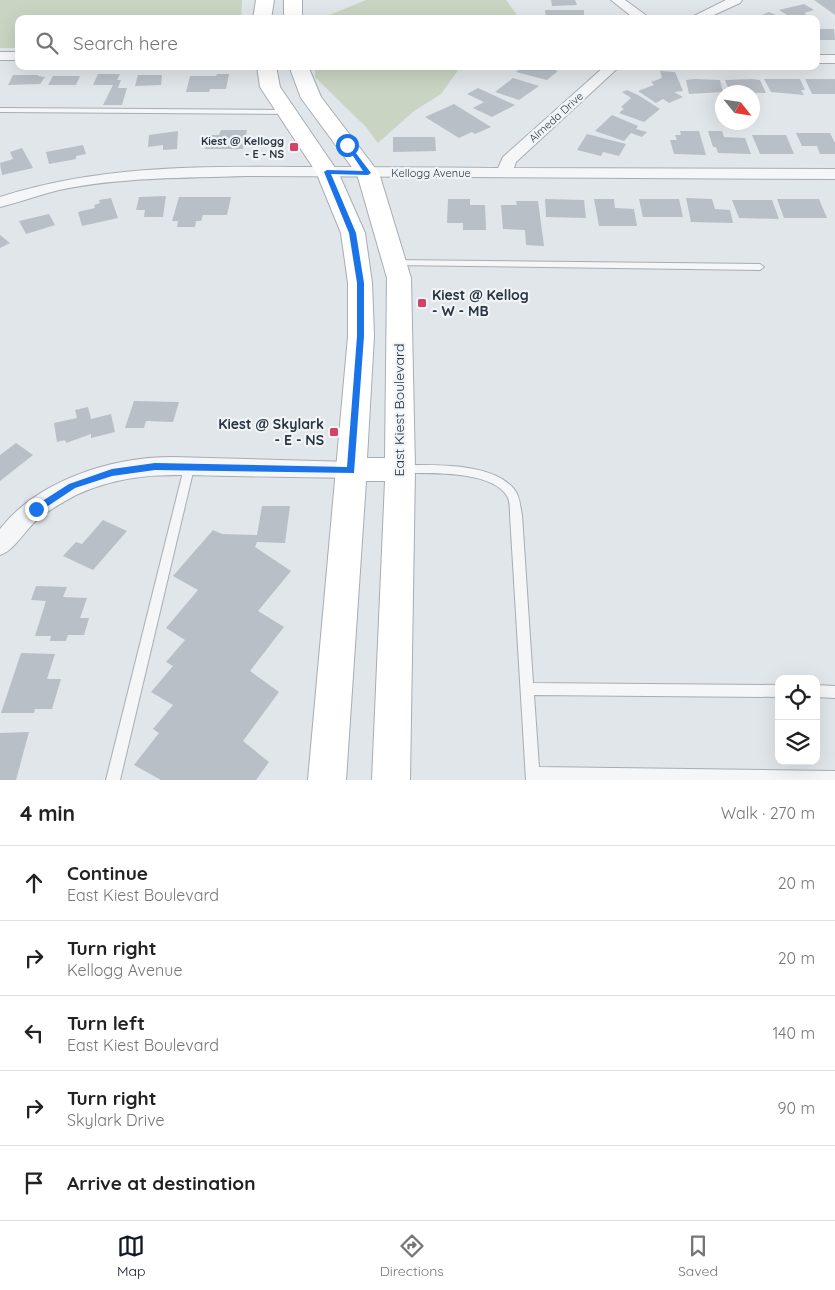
<!DOCTYPE html>
<html lang="en">
<head>
<meta charset="utf-8">
<style>
  body { margin:0; font-family:Quicksand,sans-serif; background:#f2f2f2; color:#222 }
  .controls { position:absolute; right:15px; bottom:15px; display:grid; overflow:hidden; border-radius:10px; box-shadow:0 5px 20px #0002 }
  .controls button { width:45px; height:45px; display:grid; place-items:center; padding:0; border:0; border-bottom:1px solid #e0e0e0; background:#fff; color:#222; font:25px sans-serif }
  .compass { position:absolute; left:715px; top:85px; width:45px; height:45px; border-radius:50%; background:#fff; box-shadow:0 5px 20px #0002; rotate:120deg }
  .stop { position:absolute; width:15px; height:15px; margin:-11px; border:4px solid #1a73e8; border-radius:50%; background:#fff }
  .stop.end { background:#1a73e8; border-color:#fff; box-shadow:0 1px 5px #0008 }
  .list { margin:0; padding:0; list-style:none }
  h2 { display:flex; justify-content:space-between; align-items:center; height:65px; margin:0; padding:0 20px; font-size:21px }
  h2 small { font-size:16px; font-weight:400; color:#767676 }
  .list li { display:grid; grid-template-columns:32px 1fr auto; gap:15px; align-items:center; box-sizing:border-box; height:75px; padding:0 20px; border-top:1px solid #e0e0e0 }
  .list b { display:block; font-size:19px; white-space:nowrap }
  .list p { margin:0; font-size:16px; white-space:nowrap; color:#767676 }
  .list em { font-size:16px; font-style:normal; color:#767676 }
  .icon { flex:none; width:28px; height:28px; fill:none; stroke:currentColor; stroke-width:2; stroke-linecap:round; stroke-linejoin:round }
  .map { position:relative; flex:none; width:835px; height:780px; overflow:hidden }
  .search { position:absolute; background:#fff; box-shadow:0 5px 20px #0002; left:15px; right:15px; top:15px; height:55px; display:flex; align-items:center; gap:12px; box-sizing:border-box; padding:0 18px; border-radius:10px; color:#767676; font-size:19px }
  .sheet { height:440px; background:#fff }
  nav { display:flex; justify-content:space-around; align-items:center; box-sizing:border-box; height:70px; border-top:1px solid #e0e0e0; background:#fff; font-size:14px; color:#767676 }
  nav a { display:grid; justify-items:center; gap:2px }
  nav .on { color:#111827 }
  .map>svg:first-child { display:block }
  .green { fill:#c9d4c2 }
  .building { fill:#b8bfc7 }
  .lines { fill:none; stroke-linecap:round; stroke-linejoin:round }
  .service-casing { stroke:#a6adb4; stroke-width:2 }
  .minor-casing { stroke:#a6adb4; stroke-width:2 }
  .secondary-casing { stroke:#a6adb4; stroke-width:2 }
  .service { fill:#f4f6f8; fill-rule:evenodd }
  .minor { fill:#f4f6f8; fill-rule:evenodd }
  .secondary { fill:#fff; fill-rule:evenodd }
  .route { fill:#1a73e8 }
  .poi-dot { fill:#d34269; stroke:#f1f4f7; stroke-width:2 }
  .labels { text-anchor:middle; dominant-baseline:central; stroke-width:4.5; stroke-linejoin:round; paint-order:stroke }
  .far-street-label { font-size:11px; fill:#293542; stroke:#f1f4f7 }
  .far-poi-label { font-size:11px; font-weight:bold; fill:#293542; stroke:#f1f4f7; text-anchor:end }
  .poi-label { font-size:14px; font-weight:bold; fill:#293542; stroke:#f1f4f7; text-anchor:start }
  .street-label { font-size:14px; fill:#293542; stroke:#f1f4f7 }
</style>
</head>
<body>
<div class="map">
<svg width="835" height="780" viewBox="0 0 835 780">
  <rect width="100%" height="100%" fill="#e1e6ea"/>
  <!-- green -->
  <g class="green">
    <polygon points="0,0 242,0 241,19 19,19 19,48 0,48"/>
    <polygon points="366,0 506,0 520,19 326,19 327,16"/>
    <polygon points="315,66 467,66 459,69 441,94 414,111 378,143 366,127 315,77"/>
  </g>
  <!-- building -->
  <g class="building">
    <polygon points="551,0 575,0 577,5 552,6"/>
    <polygon points="814,0 835,0 835,15"/>
    <polygon points="804,4 814,10 804,13 814,19 794,19 779,10"/>
    <polygon points="545,10 584,10 584,17 546,19"/>
    <polygon points="769,12 783,18 753,19"/>
    <polygon points="816,29 834,29 835,40 820,40"/>
    <polygon points="523,66 552,66 558,68 556,71 558,71 547,80 516,72"/>
    <polygon points="660,71 675,72 683,91 674,92 683,97 669,103 663,99 656,103 638,91 654,85 651,82 662,78"/>
    <polygon points="98,74 120,74 117,80 121,80 118,88 127,88 122,105 103,105 113,85 93,85"/>
    <polygon points="217,74 229,74 226,89 210,89 209,92 186,92 190,76 216,76"/>
    <polygon points="13,75 38,75 38,76 45,77 40,84 8,85"/>
    <polygon points="138,75 162,75 161,85 135,86"/>
    <polygon points="53,76 80,76 76,85 48,85"/>
    <polygon points="513,78 539,86 519,100 495,92"/>
    <polygon points="694,79 720,80 723,92 689,94 686,80"/>
    <polygon points="752,79 760,80 766,93 730,92 725,80"/>
    <polygon points="764,79 800,79 805,90 801,90 804,95 771,92"/>
    <polygon points="805,79 835,79 835,94 812,94"/>
    <polygon points="478,88 515,105 492,117 473,108 484,102 467,94"/>
    <polygon points="627,90 638,95 660,109 644,122 619,113 624,109 621,107 631,98 622,92"/>
    <polygon points="454,104 491,127 475,134 472,132 459,138 425,117"/>
    <polygon points="612,115 638,126 636,129 647,132 642,137 631,133 624,141 595,131"/>
    <polygon points="221,130 247,130 243,149 205,149 208,135 219,135"/>
    <polygon points="178,131 177,149 163,150 163,145 148,147 149,135"/>
    <polygon points="680,131 699,131 706,155 674,154 670,140 677,140 675,135 681,135"/>
    <polygon points="708,131 722,131 724,137 745,138 751,154 718,153 716,147 713,147"/>
    <polygon points="796,133 830,133 835,143 835,154 820,154 817,146 802,146"/>
    <polygon points="587,134 626,144 619,156 603,152 601,156 577,150"/>
    <polygon points="752,135 786,135 794,154 760,154"/>
    <polygon points="393,137 435,137 436,151 393,152"/>
    <polygon points="83,145 86,154 76,156 76,159 49,164 46,152"/>
    <polygon points="22,148 33,168 2,175 0,163 13,159 10,152"/>
    <polygon points="166,196 163,217 144,217 145,210 136,210 139,197"/>
    <polygon points="179,197 231,197 227,215 203,215 201,221 196,221 195,227 177,227 178,221 172,221"/>
    <polygon points="111,198 118,218 82,226 78,212 95,208 94,205 100,203 99,200"/>
    <polygon points="686,198 712,199 715,209 730,210 733,223 691,222"/>
    <polygon points="448,199 470,199 470,205 485,205 486,230 463,230 463,223 447,223"/>
    <polygon points="545,199 584,200 586,218 546,217"/>
    <polygon points="594,199 614,199 615,208 634,209 637,226 599,226"/>
    <polygon points="639,199 679,199 683,217 643,217"/>
    <polygon points="777,199 819,199 827,218 784,218"/>
    <polygon points="732,200 772,200 779,219 739,218"/>
    <polygon points="516,201 538,201 544,246 526,245 525,230 503,229 501,205 517,205"/>
    <polygon points="49,214 55,225 26,234 19,221"/>
    <polygon points="0,235 10,243 0,248"/>
    <polygon points="134,401 179,402 173,422 146,421 144,428 125,428"/>
    <polygon points="88,407 91,419 111,414 115,432 91,438 91,434 66,443 65,440 57,442 54,423 77,418 75,410"/>
    <polygon points="16,443 33,455 0,481 0,455"/>
    <polygon points="262,506 290,506 285,543 257,542 255,547 291,571 258,611 284,627 250,671 279,692 243,741 269,762 256,780 161,780 134,765 159,733 153,729 173,705 151,692 173,666 166,662 185,640 166,628 198,590 173,576 213,530 222,534 257,535"/>
    <polygon points="103,520 127,531 93,570 63,556 76,542 82,544"/>
    <polygon points="36,586 67,587 63,597 87,598 80,618 89,618 84,635 68,635 66,641 50,641 51,636 35,636 46,601 31,600"/>
    <polygon points="21,653 55,654 47,679 61,679 52,709 35,709 34,713 1,713"/>
    <polygon points="29,732 16,780 0,780 0,733"/>
  </g>
  <g class="lines">
    <defs>
      <g id="service">
        <polygon points="0,108 286,110 290,112 286,114 0,112"/>
        <polygon points="395,260 760,264 764,267 760,270 392,265 391,263 392,261"/>
        <polygon points="189,464 193,465 194,468 120,780 106,780 184,468 185,465"/>
        <path d="M 402,465 C 433,465 492,462 514,489 C 520,496 520,506 522,515 L 533,683 L 779,685 L 779,697 L 534,695 L 539,767 L 835,771 L 835,780 L 526,780 L 510,515 C 510,509 510,501 507,496 C 492,470 428,473 402,473 L 398,472 L 397,469 L 398,466 Z"/>
        <polygon points="816,685 835,686 835,698 816,697"/>
      </g>
      <g id="minor">
        <polygon points="611,0 625,0 651,19 635,19"/>
        <polygon points="726,0 742,0 740,3 705,19 688,19"/>
        <rect x="0" y="52" width="19" height="8"/>
        <rect x="816" y="55" width="19" height="8"/>
        <path d="M 605,66 L 620,66 L 516,162 L 514,168 L 835,169 L 835,179 L 246,176 C 184,178 120,177 59,190 C 39,195 20,202 0,207 L 0,197 C 96,166 197,166 297,167 C 364,167 431,167 498,168 L 503,157 Z"/>
        <path d="M 172,457 L 351,462 L 359,464 L 362,470 L 359,476 L 351,478 C 312,477 272,477 233,476 C 175,475 131,470 76,495 C 63,502 49,510 38,519 C 25,530 14,551 0,555 L 0,529 C 38,480 112,457 172,457 Z"/>
      </g>
      <g id="secondary">
        <polygon points="256,0 274,0 271,19 253,19"/>
        <rect x="284" y="0" width="18" height="19"/>
        <polygon points="257,66 276,66 280,87 338,172 365,233 372,283 374,336 367,458 385,458 387,278 357,174 301,98 289,66 308,66 321,97 379,173 411,278 415,469 410,780 372,780 385,481 366,481 346,780 308,780 348,336 348,283 341,233 316,172 260,87"/>
      </g>
    </defs>
    <!-- service casing -->
    <use href="#service" class="service-casing"/>
    <!-- minor casing -->
    <use href="#minor" class="minor-casing"/>
    <!-- secondary casing -->
    <use href="#secondary" class="secondary-casing"/>
    <!-- service -->
    <use href="#service" class="service"/>
    <!-- minor -->
    <use href="#minor" class="minor"/>
    <!-- secondary -->
    <use href="#secondary" class="secondary"/>
  </g>
  <!-- route -->
  <polygon class="route" points="345,144 349,144 371,173 368,175 331,174 356,233 364,283 364,336 354,473 155,470 112,476 75,488 39,512 33,512 33,507 69,484 112,469 155,463 347,467 357,336 357,283 349,233 324,172 327,170 363,171"/>
  <!-- markers -->
  <g class="poi-dot">
    <rect x="289" y="142" width="10" height="10" rx="2.5"/>
    <rect x="417" y="298" width="10" height="10" rx="2.5"/>
    <rect x="329" y="427" width="10" height="10" rx="2.5"/>
  </g>
  <g class="labels">
    <!-- far-street labels -->
    <g class="far-street-label">
      <text transform="translate(556 117) rotate(-42)">Almeda Drive</text>
      <text x="431" y="173">Kellogg Avenue</text>
    </g>
    <!-- far-poi labels -->
    <g class="far-poi-label">
      <text x="284" y="141">Kiest @ Kellogg<tspan x="284" dy="13">- E - NS</tspan></text>
    </g>
    <!-- poi labels -->
    <g class="poi-label">
      <text x="432" y="295">Kiest @ Kellog<tspan x="432" dy="16">- W - MB</tspan></text>
      <text x="324" y="424" text-anchor="end">Kiest @ Skylark<tspan x="324" dy="16">- E - NS</tspan></text>
    </g>
    <!-- street labels -->
    <g class="street-label">
      <text transform="translate(399 410) rotate(-90)">East Kiest Boulevard</text>
    </g>
  </g>
</svg>
<div class="controls">
<button><svg class="icon" aria-label="locate" viewBox="0 0 24 24"><circle cx="12" cy="12" r="6"/><path d="M12 2v4M12 18v4M2 12h4M18 12h4"/></svg></button>
<button><svg class="icon" aria-label="layers" viewBox="0 0 24 24"><path d="M12 4l9 5-9 5-9-5zM3 14l9 5 9-5"/></svg></button>
</div>
<svg class="compass" viewBox="-18 -18 36 36"><path d="M0-13l5 13h-10z" fill="#e53935"/><path d="M0 13l5-13h-10z" fill="#767676"/></svg>
<div class="stop" style="left:347px;top:145px"></div>
<div class="stop end" style="left:36px;top:509px"></div>
<div class="search"><svg class="icon" aria-label="search" viewBox="0 0 24 24"><circle cx="10" cy="10" r="6"/><path d="M15 15l6 6"/></svg>Search here</div>
</div>
<section class="sheet">
<h2>4 min<small>Walk · 270 m</small></h2>
<ul class="list">
<li><svg class="icon" aria-label="ahead" viewBox="0 0 24 24"><path d="M12 20V5M6 11l6-6 6 6"/></svg><div><b>Continue</b><p>East Kiest Boulevard</p></div><em>20 m</em></li>
<li><svg class="icon" aria-label="right" viewBox="0 0 24 24"><path d="M7 20v-9h11M14 6l5 5-5 5"/></svg><div><b>Turn right</b><p>Kellogg Avenue</p></div><em>20 m</em></li>
<li><svg class="icon" aria-label="left" viewBox="0 0 24 24"><path d="M17 20v-9H6M10 6l-5 5 5 5"/></svg><div><b>Turn left</b><p>East Kiest Boulevard</p></div><em>140 m</em></li>
<li><svg class="icon" aria-label="right" viewBox="0 0 24 24"><path d="M7 20v-9h11M14 6l5 5-5 5"/></svg><div><b>Turn right</b><p>Skylark Drive</p></div><em>90 m</em></li>
<li><svg class="icon" aria-label="arrive" viewBox="0 0 24 24"><path d="M6 21V4h12l-3 4 3 4H6"/></svg><div><b>Arrive at destination</b></div></li>
</ul>
</section>
<nav>
<a class="on"><svg class="icon" aria-label="map" viewBox="0 0 24 24"><path d="M3 6l6-2 6 2 6-2v14l-6 2-6-2-6 2zM9 4v14M15 6v14"/></svg>Map</a>
<a><svg class="icon" aria-label="directions" viewBox="0 0 24 24"><path d="M12 3l9 9-9 9-9-9zM9 14v-3h6M13 9l2 2-2 2"/></svg>Directions</a>
<a><svg class="icon" aria-label="saved" viewBox="0 0 24 24"><path d="M7 4h10v16l-5-4-5 4z"/></svg>Saved</a>
</nav>
</body>
</html>
